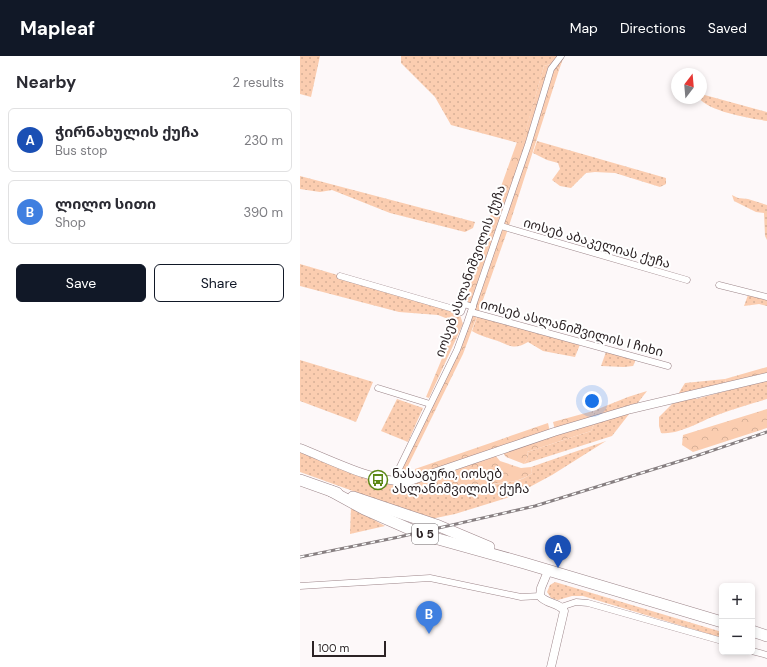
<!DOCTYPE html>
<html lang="en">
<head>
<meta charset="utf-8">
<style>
  body { margin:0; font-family:"DM Sans","Noto Sans Georgian",sans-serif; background:#f2f2f3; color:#2b2b33 }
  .controls { position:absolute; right:12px; bottom:12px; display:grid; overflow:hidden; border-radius:6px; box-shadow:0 2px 6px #0003 }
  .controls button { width:36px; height:36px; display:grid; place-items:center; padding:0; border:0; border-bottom:1px solid #e1e1e2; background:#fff; color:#2b2b33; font:20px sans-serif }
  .compass { position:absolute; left:371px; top:12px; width:36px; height:36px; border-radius:50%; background:#fff; box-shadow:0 2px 6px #0003; rotate:16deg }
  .scale { position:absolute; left:12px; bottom:10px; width:74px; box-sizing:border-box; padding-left:4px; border:2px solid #2c2325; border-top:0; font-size:11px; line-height:14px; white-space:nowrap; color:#2c2325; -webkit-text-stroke:3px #fff; paint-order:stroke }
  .you { position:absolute; left:292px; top:345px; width:14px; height:14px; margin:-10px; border:3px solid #fff; border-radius:50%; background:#1a73e8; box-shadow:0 0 0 6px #1a73e833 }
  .badge { display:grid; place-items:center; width:26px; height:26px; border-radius:50%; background:#111827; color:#fff; font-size:13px; font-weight:700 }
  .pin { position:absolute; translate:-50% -33px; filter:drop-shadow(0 1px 2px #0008) }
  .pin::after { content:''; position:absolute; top:21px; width:14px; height:12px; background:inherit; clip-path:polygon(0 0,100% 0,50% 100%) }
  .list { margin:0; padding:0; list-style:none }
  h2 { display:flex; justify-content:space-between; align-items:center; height:52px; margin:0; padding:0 16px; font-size:17px }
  h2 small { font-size:13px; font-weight:400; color:#7c7c81 }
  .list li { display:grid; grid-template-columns:26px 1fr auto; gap:12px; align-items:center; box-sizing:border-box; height:64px; margin:0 8px 8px; padding:0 8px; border:1px solid #e1e1e2; border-radius:6px }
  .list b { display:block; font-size:15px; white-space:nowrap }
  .list p { margin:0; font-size:13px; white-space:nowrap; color:#7c7c81 }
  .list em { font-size:13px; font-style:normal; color:#7c7c81 }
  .actions { display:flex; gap:8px; padding:12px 16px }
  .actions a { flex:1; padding:9px 0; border:1px solid #111827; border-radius:6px; text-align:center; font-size:14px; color:#111827 }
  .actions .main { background:#111827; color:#fff }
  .map { position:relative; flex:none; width:467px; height:611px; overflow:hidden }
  header { display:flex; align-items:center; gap:24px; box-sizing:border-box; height:56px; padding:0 20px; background:#111827; color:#fff }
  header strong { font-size:19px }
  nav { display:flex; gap:22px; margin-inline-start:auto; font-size:14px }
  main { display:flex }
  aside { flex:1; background:#fff }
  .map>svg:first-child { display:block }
  .green { fill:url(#green-dots) }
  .forest { fill:url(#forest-crowns) }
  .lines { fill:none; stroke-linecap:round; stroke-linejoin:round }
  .street-casing { stroke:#9c8589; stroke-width:7 }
  .secondary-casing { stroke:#9c8589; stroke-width:9 }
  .highway-casing { stroke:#9c8589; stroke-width:12 }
  .street { stroke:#fff; stroke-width:6 }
  .secondary { stroke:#fff; stroke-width:8 }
  .highway { stroke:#fff; stroke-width:11 }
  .rail-casing { stroke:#877f81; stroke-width:3 }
  .rail { stroke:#fff; stroke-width:1.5; stroke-dasharray:4.5; stroke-linecap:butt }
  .labels { text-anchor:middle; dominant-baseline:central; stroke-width:4; stroke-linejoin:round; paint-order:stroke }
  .shield { fill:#fff; stroke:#6b6566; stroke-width:1 }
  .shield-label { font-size:12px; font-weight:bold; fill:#2c2325 }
  .street-label { font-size:13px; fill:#2c2325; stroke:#fff }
  .poi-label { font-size:13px; fill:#2c2325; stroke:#fff; text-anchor:start }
</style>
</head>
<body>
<header>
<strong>Mapleaf</strong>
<nav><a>Map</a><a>Directions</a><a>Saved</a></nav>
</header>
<main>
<aside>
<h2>Nearby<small>2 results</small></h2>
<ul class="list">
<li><span class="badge" style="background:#1a4fb4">A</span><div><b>ჭირნახულის ქუჩა</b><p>Bus stop</p></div><em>230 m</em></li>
<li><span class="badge" style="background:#3f7fe0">B</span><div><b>ლილო სითი</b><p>Shop</p></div><em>390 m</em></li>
</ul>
<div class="actions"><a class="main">Save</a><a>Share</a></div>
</aside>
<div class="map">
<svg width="467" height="611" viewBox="0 0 467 611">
  <defs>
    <pattern id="green-dots" width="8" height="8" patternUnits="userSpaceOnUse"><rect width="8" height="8" fill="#fbcdb0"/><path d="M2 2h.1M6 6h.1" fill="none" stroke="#d7b097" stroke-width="1.8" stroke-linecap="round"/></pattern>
    <pattern id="forest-crowns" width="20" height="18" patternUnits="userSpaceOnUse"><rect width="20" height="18" fill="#fbcdb0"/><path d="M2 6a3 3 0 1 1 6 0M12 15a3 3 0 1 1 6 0" fill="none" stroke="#d7b097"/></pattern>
  </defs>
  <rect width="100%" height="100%" fill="#fdf8f9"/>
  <!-- green -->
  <g class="green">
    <polygon points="0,0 20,0 11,41 0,38"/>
    <polygon points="101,0 264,0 259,14 257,6 244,10 222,88 151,69 135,41 101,7"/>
    <path d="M 401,38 L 467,56 L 467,65 C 449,62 410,56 399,42 L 401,42 Z"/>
    <polygon points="237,85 366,122 366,128 360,131 315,117 295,116 286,117 271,132 260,130 252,124 260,113 258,107 247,104 233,97"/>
    <polygon points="0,120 175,166 173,172 165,176 90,157 32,134 20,136 0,133"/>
    <polygon points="432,139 438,142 448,143 467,149 467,184 465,180 464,157 456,156 434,145"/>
    <polygon points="0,208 157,254 161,256 158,267 138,259 99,256 0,230"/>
    <polygon points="448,239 467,243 467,250 459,248 444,250"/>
    <path d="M 178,258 L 281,286 L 275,301 L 243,295 L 228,286 C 215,294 210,290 198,285 C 189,282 180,280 172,275 Z"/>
    <polygon points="307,293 335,301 335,306 333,310 324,311 301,310"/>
    <polygon points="0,304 73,326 56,366 0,345"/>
    <path d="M 425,323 L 426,329 L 393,336 L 396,343 L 467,324 L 467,343 C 451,348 435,352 420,358 C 402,364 380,379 361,377 L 359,370 L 359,361 L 372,348 L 385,327 Z"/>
    <polygon points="347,335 312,380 224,408 228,401 227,396 291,375 296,364 293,355 328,341"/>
    <polygon points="97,343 123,352 108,386 81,375"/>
    <path d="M 306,385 L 252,419 L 213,440 L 155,458 L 131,463 L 0,416 L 0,395 L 69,422 L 91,429 L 100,429 L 110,428 L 170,435 C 189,423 214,432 232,417 L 231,411 Z"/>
    <polygon points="51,451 85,470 50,478"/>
    <polygon points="255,526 422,576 422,582 283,540 272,540 258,544 251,542 247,536 250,529"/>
  </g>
  <!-- forest -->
  <g class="forest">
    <polygon points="257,6 259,14 208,173 178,258 171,256 173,251 164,248 174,216 171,214 217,86 222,87 244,10"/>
    <polygon points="160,259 163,268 129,342 126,341"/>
    <polygon points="173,259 177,260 163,298 101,424 97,422"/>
    <polygon points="467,311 467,317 426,329 425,323"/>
    <polygon points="467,353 467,372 393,396 382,389 383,379"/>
    <polygon points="293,355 295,360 255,374 253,366"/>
    <polygon points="295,366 291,375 227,396 228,401 224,408 206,401 203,397"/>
    <polygon points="248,367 250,376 116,420 115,413"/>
    <path d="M 195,399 L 200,405 L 221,412 L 231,411 L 232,417 C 218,428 201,426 184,429 C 178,430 175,433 170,435 C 156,440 137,440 123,435 C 119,434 114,430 110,428 Z"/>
  </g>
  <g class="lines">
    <defs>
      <g id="street">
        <polyline points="201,170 387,224"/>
        <polyline points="40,220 157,254 161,256 164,248 173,251"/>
        <polyline points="419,229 467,241"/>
        <polyline points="171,256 368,310"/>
        <polyline points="78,332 130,348"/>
        <polyline points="93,425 157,294 167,267 228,89 251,13 261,0"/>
        <polyline points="0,530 130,522 221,541 240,540"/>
        <polyline points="261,551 276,546 288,547 422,585"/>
        <polyline points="452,595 467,599"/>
      </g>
      <g id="secondary">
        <path d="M 0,392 C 33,405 71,425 107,426 L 254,376 L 331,353 L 467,321"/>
        <path d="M 248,515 L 241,532 L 240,540 C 246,548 260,547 264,555 L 251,611"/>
      </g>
      <g id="highway">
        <polyline points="0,424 37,437"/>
        <polyline points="31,435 64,453 114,475 138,483 224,507 422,566"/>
        <polyline points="53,441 139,470 189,491"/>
        <polyline points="452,575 467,580"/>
      </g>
    </defs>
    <!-- street casing -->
    <use href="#street" class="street-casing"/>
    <!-- secondary casing -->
    <use href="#secondary" class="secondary-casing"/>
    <!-- highway casing -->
    <use href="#highway" class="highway-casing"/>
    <!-- street -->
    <use href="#street" class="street"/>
    <!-- secondary -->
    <use href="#secondary" class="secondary"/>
    <!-- highway -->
    <use href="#highway" class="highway"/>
    <defs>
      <polyline id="rail" points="0,501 99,481 235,450 393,401 467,376"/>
    </defs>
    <!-- rail casing -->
    <use href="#rail" class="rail-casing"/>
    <!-- rail -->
    <use href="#rail" class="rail"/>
  </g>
  <!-- icons -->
  <defs>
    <symbol id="bus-ring" viewBox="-11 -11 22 22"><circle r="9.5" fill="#fff" stroke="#5c8816" stroke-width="1.5"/><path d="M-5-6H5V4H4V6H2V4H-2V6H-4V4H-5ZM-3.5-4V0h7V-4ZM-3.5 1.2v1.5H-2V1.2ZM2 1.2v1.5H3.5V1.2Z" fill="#5c8816"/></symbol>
  </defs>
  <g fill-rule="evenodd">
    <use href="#bus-ring" x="67" y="413" width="22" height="22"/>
  </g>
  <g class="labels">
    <!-- shield labels -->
    <rect class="shield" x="112" y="468" width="26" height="20" rx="3"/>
    <g class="shield-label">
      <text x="125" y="478">ს 5</text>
    </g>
    <!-- street labels -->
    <g class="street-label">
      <text transform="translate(297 187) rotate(16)">იოსებ აბაკელიას ქუჩა</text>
      <text transform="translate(170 215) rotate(-70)">იოსებ ასლანიშვილის ქუჩა</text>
      <text transform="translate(272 272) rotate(15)">იოსებ ასლანიშვილის I ჩიხი</text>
    </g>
    <!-- poi labels -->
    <g class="poi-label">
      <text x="92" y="417">ნასაგური, იოსებ<tspan x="92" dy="15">ასლანიშვილის ქუჩა</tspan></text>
    </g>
  </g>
</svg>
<div class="controls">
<button>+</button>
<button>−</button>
</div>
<svg class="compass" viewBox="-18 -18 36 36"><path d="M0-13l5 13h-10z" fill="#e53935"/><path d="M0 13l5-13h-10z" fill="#7c7c81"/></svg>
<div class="scale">100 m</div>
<div class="you"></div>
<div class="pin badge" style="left:258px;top:512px;background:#1a4fb4">A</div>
<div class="pin badge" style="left:129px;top:578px;background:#3f7fe0">B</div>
</div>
</main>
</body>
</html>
